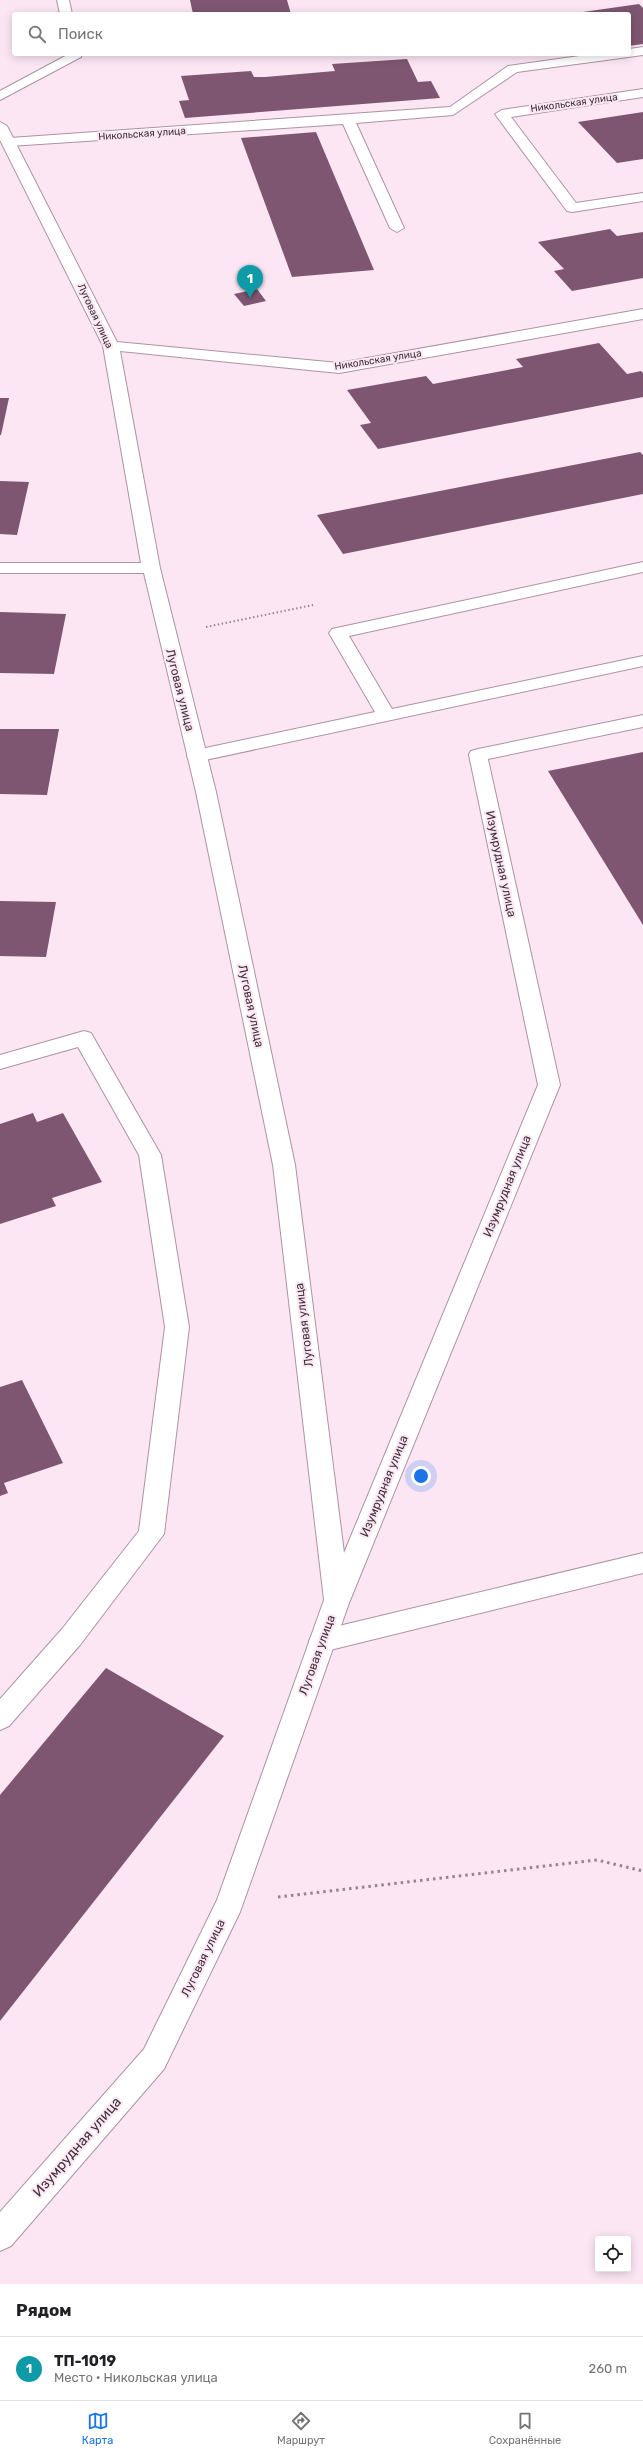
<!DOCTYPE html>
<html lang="ru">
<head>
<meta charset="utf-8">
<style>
  body { margin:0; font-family:Rubik,sans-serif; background:#f6f6f6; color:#202124 }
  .controls { position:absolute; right:12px; bottom:12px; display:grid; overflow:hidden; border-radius:4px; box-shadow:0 2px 10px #0003 }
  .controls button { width:36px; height:36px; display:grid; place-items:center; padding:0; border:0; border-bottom:1px solid #e0e0e0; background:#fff; color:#202124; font:20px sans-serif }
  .you { position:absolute; left:421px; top:1476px; width:14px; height:14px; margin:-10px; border:3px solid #fff; border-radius:50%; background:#1a73e8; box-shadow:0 0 0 6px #1a73e833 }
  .badge { display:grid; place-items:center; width:26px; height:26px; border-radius:50%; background:#1a73e8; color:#fff; font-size:13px; font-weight:700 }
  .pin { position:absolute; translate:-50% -33px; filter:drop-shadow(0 1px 2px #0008) }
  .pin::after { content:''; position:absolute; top:21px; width:14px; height:12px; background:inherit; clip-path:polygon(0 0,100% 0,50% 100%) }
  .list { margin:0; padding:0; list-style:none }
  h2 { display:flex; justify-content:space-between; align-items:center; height:52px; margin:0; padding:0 16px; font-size:17px }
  h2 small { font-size:13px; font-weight:400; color:#757577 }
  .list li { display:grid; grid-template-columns:26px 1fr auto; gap:12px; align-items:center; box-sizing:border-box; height:64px; padding:0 16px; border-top:1px solid #e0e0e0 }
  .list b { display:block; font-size:15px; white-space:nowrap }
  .list p { margin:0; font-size:13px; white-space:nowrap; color:#757577 }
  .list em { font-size:13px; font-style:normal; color:#757577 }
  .icon { flex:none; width:22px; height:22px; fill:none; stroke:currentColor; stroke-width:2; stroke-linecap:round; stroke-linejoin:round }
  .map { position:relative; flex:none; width:643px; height:2284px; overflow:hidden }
  .search { position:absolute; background:#fff; box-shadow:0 2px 10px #0003; left:12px; right:12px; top:12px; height:44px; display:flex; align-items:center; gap:10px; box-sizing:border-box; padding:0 14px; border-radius:4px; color:#757577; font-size:15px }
  .sheet { height:116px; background:#fff }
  nav { display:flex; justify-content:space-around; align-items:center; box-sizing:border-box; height:56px; border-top:1px solid #e0e0e0; background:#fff; font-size:11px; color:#757577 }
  nav a { display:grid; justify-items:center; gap:2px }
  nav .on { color:#1a73e8 }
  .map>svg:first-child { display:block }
  .building { fill:#7e5671 }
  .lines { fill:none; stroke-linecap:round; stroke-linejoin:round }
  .lane-casing { stroke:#ac93a3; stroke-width:2 }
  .street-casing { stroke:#ac93a3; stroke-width:2 }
  .path-far1 { stroke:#95858f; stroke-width:2; stroke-dasharray:1.5 2.5; stroke-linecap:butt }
  .path { stroke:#95858f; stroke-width:3; stroke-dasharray:2.5 4; stroke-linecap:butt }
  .lane { fill:#fff; fill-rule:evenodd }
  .street { fill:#fff; fill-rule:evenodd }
  .labels { text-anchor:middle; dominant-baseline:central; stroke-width:4; stroke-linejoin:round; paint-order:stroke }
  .far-street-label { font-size:10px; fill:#3b3137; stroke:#fce6f4 }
  .street-label { font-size:12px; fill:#3b3137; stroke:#fce6f4 }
  .near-street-label { font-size:14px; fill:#3b3137; stroke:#fce6f4 }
</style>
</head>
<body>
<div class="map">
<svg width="643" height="2284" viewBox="0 0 643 2284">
  <rect width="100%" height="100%" fill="#fce6f4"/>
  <!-- building -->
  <g class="building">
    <polygon points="190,0 287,0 291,14 193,14"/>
    <polygon points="639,4 643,8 643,44 629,46 629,14 576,13"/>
    <polygon points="407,59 418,82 431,81 440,98 185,118 179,101 189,100 181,76 251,71 254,77 265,77 335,71 332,64"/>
    <polygon points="643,112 643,159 617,163 578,122"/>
    <polygon points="316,132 374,270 292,277 241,138"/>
    <polygon points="610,229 617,236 643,232 643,278 572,291 554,271 564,269 538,242"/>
    <polygon points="257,289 266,301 244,306 234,294"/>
    <polygon points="599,343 627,374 641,371 643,373 643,397 378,449 360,425 371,423 347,390 426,376 433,384 523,367 516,359"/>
    <polygon points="0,398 9,398 1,435 0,435"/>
    <polygon points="640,452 643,455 643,494 343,554 317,515"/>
    <polygon points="0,481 29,482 17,535 0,534"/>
    <polygon points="0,612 66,614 54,674 0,673"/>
    <polygon points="0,729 59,729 47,795 0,794"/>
    <polygon points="643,752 643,925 548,771"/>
    <polygon points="0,901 56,902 46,957 0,956"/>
    <polygon points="33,1113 37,1122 63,1113 102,1182 52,1198 56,1206 0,1224 0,1124"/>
    <polygon points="22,1380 63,1463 4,1483 8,1493 0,1496 0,1387"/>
    <polygon points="106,1668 224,1736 0,2021 0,1795"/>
  </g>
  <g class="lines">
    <defs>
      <g id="lane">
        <polygon points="643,47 643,55 517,72 453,115 356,123 404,228 397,232 390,228 343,124 10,146 3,142 10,138 450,107 508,66 594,54 629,54 629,49"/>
        <polygon points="643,89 643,97 511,117 576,203 643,193 643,201 572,212 567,211 495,114 502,110"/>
        <polygon points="643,562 643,572 349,636 392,709 643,656 643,666 196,762 189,760 187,756 189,752 196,750 375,712 329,633 332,629"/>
        <polygon points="643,715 643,727 478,761 471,759 469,755 471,751 478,749"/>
        <polygon points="84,1031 91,1033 161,1155 189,1327 164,1534 80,1645 9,1726 0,1730 0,1699 62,1629 139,1531 165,1327 139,1155 78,1047 0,1069 0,1055"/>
        <polygon points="643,1553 643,1573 322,1652 313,1649 309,1641 313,1633 322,1630"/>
      </g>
      <g id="street">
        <polygon points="57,0 69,0 72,14 60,14"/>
        <polygon points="69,54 81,54 81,57 0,100 0,91"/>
        <polygon points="0,122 7,126 117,342 339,363 643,309 643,319 339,373 120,351 160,568 216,792 295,1165 344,1553 538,1085 469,755 471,751 485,751 487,755 560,1085 349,1603 240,1912 164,2069 11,2246 0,2251 0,2212 144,2049 217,1900 324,1600 273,1165 196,792 144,573 0,573 0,563 141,563 103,346 0,140"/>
      </g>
    </defs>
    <!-- lane casing -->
    <use href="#lane" class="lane-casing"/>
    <!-- street casing -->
    <use href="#street" class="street-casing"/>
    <!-- path-far1 -->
    <polyline class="path-far1" points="206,627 313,605"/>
    <!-- path -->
    <polyline class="path" points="278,1897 597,1860 643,1871"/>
    <!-- lane -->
    <use href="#lane" class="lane"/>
    <!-- street -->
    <use href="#street" class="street"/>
  </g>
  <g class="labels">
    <!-- far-street labels -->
    <g class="far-street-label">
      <text transform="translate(574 103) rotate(-8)">Никольская улица</text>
      <text transform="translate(142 134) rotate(-4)">Никольская улица</text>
      <text transform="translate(95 316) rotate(65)">Луговая улица</text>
      <text transform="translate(378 360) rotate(-9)">Никольская улица</text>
    </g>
    <!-- street labels -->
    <g class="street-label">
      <text transform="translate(180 690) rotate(76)">Луговая улица</text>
      <text transform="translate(501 864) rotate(78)">Изумрудная улица</text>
      <text transform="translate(251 1006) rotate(78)">Луговая улица</text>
      <text transform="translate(507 1186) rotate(-68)">Изумрудная улица</text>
      <text transform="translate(304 1325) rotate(-97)">Луговая улица</text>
      <text transform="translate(384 1486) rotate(-68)">Изумрудная улица</text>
      <text transform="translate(317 1655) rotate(-70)">Луговая улица</text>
      <text transform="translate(203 1958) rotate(-64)">Луговая улица</text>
    </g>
    <!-- near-street labels -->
    <g class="near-street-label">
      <text transform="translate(77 2147) rotate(-49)">Изумрудная улица</text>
    </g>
  </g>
</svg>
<div class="controls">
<button><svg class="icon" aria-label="locate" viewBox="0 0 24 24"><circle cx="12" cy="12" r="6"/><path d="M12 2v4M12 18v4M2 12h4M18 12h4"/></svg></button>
</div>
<div class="you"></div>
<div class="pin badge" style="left:250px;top:298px;background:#0f9aa8">1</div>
<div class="search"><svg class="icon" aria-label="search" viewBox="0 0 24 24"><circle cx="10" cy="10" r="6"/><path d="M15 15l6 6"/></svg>Поиск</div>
</div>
<section class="sheet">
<h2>Рядом<small></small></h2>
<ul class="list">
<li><span class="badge" style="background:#0f9aa8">1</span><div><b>ТП-1019</b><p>Место · Никольская улица</p></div><em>260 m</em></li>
</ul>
</section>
<nav>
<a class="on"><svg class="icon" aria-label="map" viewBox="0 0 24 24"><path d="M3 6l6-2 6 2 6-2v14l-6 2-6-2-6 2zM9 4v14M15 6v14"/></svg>Карта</a>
<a><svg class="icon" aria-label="directions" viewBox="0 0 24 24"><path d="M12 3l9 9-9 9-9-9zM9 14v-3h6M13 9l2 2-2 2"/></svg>Маршрут</a>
<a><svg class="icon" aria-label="saved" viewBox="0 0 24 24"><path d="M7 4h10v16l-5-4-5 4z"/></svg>Сохранённые</a>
</nav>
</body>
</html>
